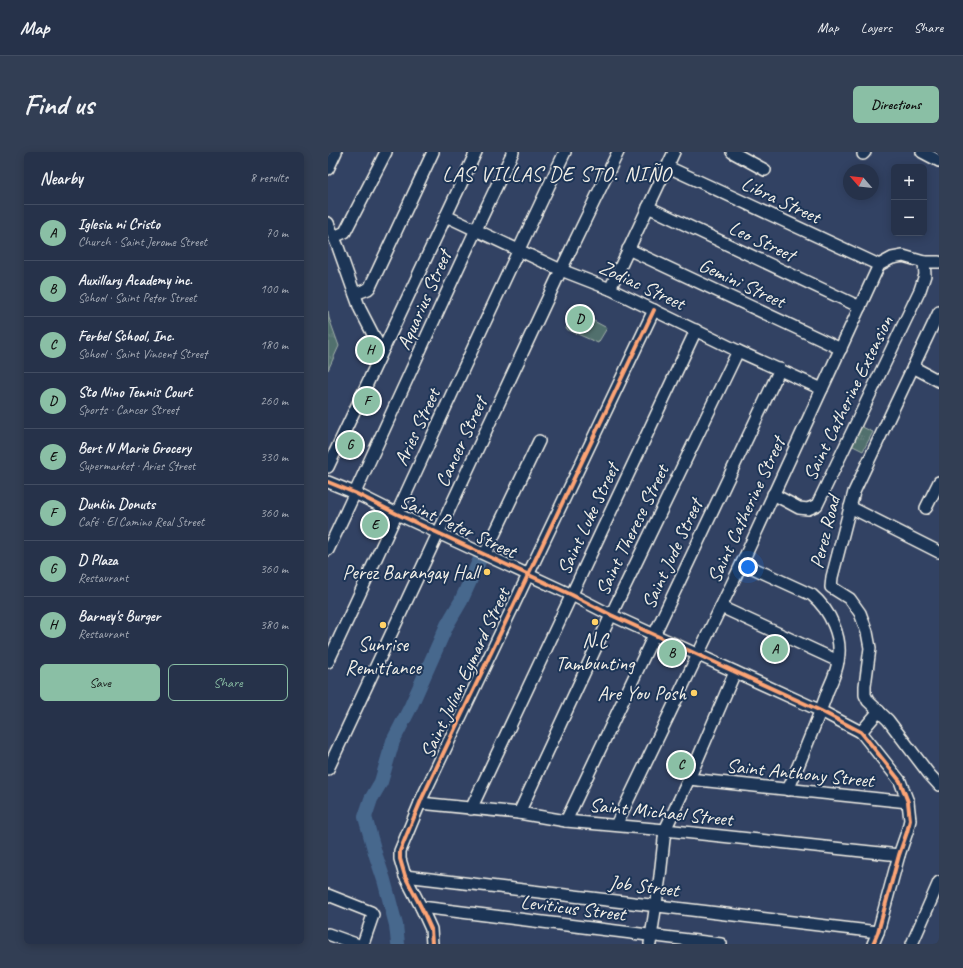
<!DOCTYPE html>
<html lang="en">
<head>
<meta charset="utf-8">
<style>
  body { margin:0; font-family:Caveat,sans-serif; background:#323e54; color:#f1f3f6 }
  .controls { position:absolute; right:12px; top:12px; display:grid; overflow:hidden; border-radius:6px; box-shadow:0 2px 10px #0003 }
  .controls button { width:36px; height:36px; display:grid; place-items:center; padding:0; border:0; border-bottom:1px solid #424d62; background:#26324a; color:#f1f3f6; font:20px sans-serif }
  .compass { position:absolute; left:515px; top:12px; width:36px; height:36px; border-radius:50%; background:#26324a; box-shadow:0 2px 10px #0003; rotate:298deg }
  .you { position:absolute; left:420px; top:415px; width:14px; height:14px; margin:-10px; border:3px solid #fff; border-radius:50%; background:#1a73e8; box-shadow:0 0 0 6px #1a73e833 }
  .badge { display:grid; place-items:center; width:26px; height:26px; border-radius:50%; background:#8abfa5; color:#111; font-size:13px; font-weight:700 }
  .pin { position:absolute; translate:-50% -50%; border:2px solid #fff; box-shadow:0 1px 4px #0006 }
  .list { margin:0; padding:0; list-style:none }
  h2 { display:flex; justify-content:space-between; align-items:center; height:52px; margin:0; padding:0 16px; font-size:17px }
  h2 small { font-size:13px; font-weight:400; color:#a4aab5 }
  .list li { display:grid; grid-template-columns:26px 1fr auto; gap:12px; align-items:center; box-sizing:border-box; height:56px; padding:0 16px; border-top:1px solid #424d62 }
  .list b { display:block; font-size:15px; white-space:nowrap }
  .list p { margin:0; font-size:13px; white-space:nowrap; color:#a4aab5 }
  .list em { font-size:13px; font-style:normal; color:#a4aab5 }
  .actions { display:flex; gap:8px; padding:12px 16px }
  .actions a { flex:1; padding:9px 0; border:1px solid #8abfa5; border-radius:6px; text-align:center; font-size:14px; color:#8abfa5 }
  .actions .main { background:#8abfa5; color:#111 }
  .map { position:relative; flex:none; width:611px; height:792px; overflow:hidden; border-radius:6px }
  header { display:flex; align-items:center; gap:24px; box-sizing:border-box; height:56px; padding:0 20px; background:#26324a; border-bottom:1px solid #424d62 }
  header strong { font-size:19px }
  nav { display:flex; gap:22px; margin-inline-start:auto; font-size:14px }
  .intro { display:flex; align-items:center; justify-content:space-between; box-sizing:border-box; height:96px; padding:0 24px }
  h1 { margin:0; font-size:28px }
  .button { padding:10px 18px; border-radius:6px; background:#8abfa5; color:#111; font-size:14px; font-weight:700 }
  main { display:flex; gap:24px; padding:0 24px }
  aside { flex:1; background:#26324a; border-radius:6px; box-shadow:0 2px 10px #0003 }
  .map>svg:first-child { display:block }
  .grass { fill:url(#grass-tufts); stroke:#a2b0aa }
  .green { fill:#516f6d; stroke:#a2b0aa }
  .lines { fill:none; stroke-linecap:round; stroke-linejoin:round }
  .river { stroke:#47678d; stroke-width:14 }
  .minor-casing { stroke:#f4f1e8; stroke-width:14 }
  .minor { stroke:#1d3557; stroke-width:11 }
  .cycleway-casing { stroke:#1d3557; stroke-width:6 }
  .cycleway { stroke:#fda474; stroke-width:4 }
  .poi-dot { fill:#ffd166; stroke:#1d3557; stroke-width:1.5 }
  .labels { text-anchor:middle; dominant-baseline:central; stroke-width:4; stroke-linejoin:round; paint-order:stroke }
  .street-label { font-size:20px; fill:#f4f1e8; stroke:#1d3557 }
  .poi-label { font-size:20px; fill:#f4f1e8; stroke:#1d3557; text-anchor:end }
  .neighbourhood-label { font-size:21px; letter-spacing:1px; fill:#f4f1e8; stroke:#1d3557 }
</style>
</head>
<body>
<header>
<strong>Map</strong>
<nav><a>Map</a><a>Layers</a><a>Share</a></nav>
</header>
<div class="intro"><h1>Find us</h1><a class="button">Directions</a></div>
<main>
<aside>
<h2>Nearby<small>8 results</small></h2>
<ul class="list">
<li><span class="badge">A</span><div><b>Iglesia ni Cristo</b><p>Church · Saint Jerome Street</p></div><em>70 m</em></li>
<li><span class="badge">B</span><div><b>Auxillary Academy inc.</b><p>School · Saint Peter Street</p></div><em>100 m</em></li>
<li><span class="badge">C</span><div><b>Ferbel School, Inc.</b><p>School · Saint Vincent Street</p></div><em>180 m</em></li>
<li><span class="badge">D</span><div><b>Sto Nino Tennis Court</b><p>Sports · Cancer Street</p></div><em>260 m</em></li>
<li><span class="badge">E</span><div><b>Bert N Marie Grocery</b><p>Supermarket · Aries Street</p></div><em>330 m</em></li>
<li><span class="badge">F</span><div><b>Dunkin Donuts</b><p>Café · El Camino Real Street</p></div><em>360 m</em></li>
<li><span class="badge">G</span><div><b>D Plaza</b><p>Restaurant</p></div><em>360 m</em></li>
<li><span class="badge">H</span><div><b>Barney's Burger</b><p>Restaurant</p></div><em>380 m</em></li>
</ul>
<div class="actions"><a class="main">Save</a><a>Share</a></div>
</aside>
<div class="map">
<svg width="611" height="792" viewBox="0 0 611 792">
  <defs>
    <pattern id="grass-tufts" width="24" height="20" patternUnits="userSpaceOnUse"><rect width="24" height="20" fill="#516f6d"/><path d="M3 7l-1-3M5 7V3M7 7l1-3M15 17l-1-3M17 17v-4M19 17l1-3" fill="none" stroke="#6b8482"/></pattern>
  </defs>
  <rect width="100%" height="100%" fill="#324263"/>
  <filter id="ink" filterUnits="userSpaceOnUse"><feTurbulence type="fractalNoise" baseFrequency=".025" numOctaves="2"/><feDisplacementMap in="SourceGraphic" scale="8" xChannelSelector="R" yChannelSelector="G"/><feConvolveMatrix kernelMatrix="1 2 1 2 8 2 1 2 1" color-interpolation-filters="sRGB"/></filter>
  <g filter="url(#ink)">
    <!-- grass -->
    <g class="grass">
      <polygon points="0,159 1,166 11,194 0,218"/>
      <polygon points="530,273 545,280 535,299 521,292"/>
    </g>
    <!-- green -->
    <polygon class="green" points="245,158 279,176 270,191 238,177"/>
    <g class="lines">
      <!-- river -->
      <polyline class="river" points="70,792 68,773 56,728 48,704 37,665 43,647 53,630 65,589 82,556 119,473 133,449 152,407"/>
      <defs>
        <g id="minor">
          <polyline points="404,0 437,18"/>
          <polyline points="594,0 611,9"/>
          <polyline points="535,2 537,0"/>
          <polyline points="340,15 551,113"/>
          <polyline points="0,17 8,0"/>
          <polyline points="320,55 532,155"/>
          <polyline points="118,64 233,118 282,137 410,199 494,237"/>
          <polyline points="0,71 10,95 32,157 51,194 56,196"/>
          <polyline points="6,85 17,80 58,0"/>
          <polyline points="300,97 513,197"/>
          <polyline points="282,137 346,0"/>
          <polyline points="27,142 40,137 42,135 105,0"/>
          <polyline points="611,160 526,340 504,425 503,435 522,447 532,461 539,480 542,496 537,534 537,543 540,549 560,568 601,622 611,633"/>
          <polyline points="585,215 611,229"/>
          <polyline points="0,315 148,0"/>
          <polyline points="0,330 27,341 69,362 244,443 283,463 493,559 533,580 572,629 580,650 582,668 579,680 571,703 550,780 545,792"/>
          <polyline points="445,342 471,356 480,357 489,353 592,138 597,123 596,110"/>
          <polyline points="522,355 611,400"/>
          <polyline points="598,356 611,330"/>
          <path d="M 0,398 C 63,266 121,131 185,0"/>
          <polyline points="157,402 211,289"/>
          <path d="M 414,411 L 484,443 C 502,458 515,486 510,509 C 509,519 504,529 500,538 C 488,572 474,605 460,638"/>
          <polyline points="393,455 510,509"/>
          <path d="M 0,510 C 79,341 156,169 237,0"/>
          <polyline points="533,580 551,559"/>
          <polyline points="0,617 233,118 290,0"/>
          <polyline points="361,627 580,650"/>
          <polyline points="92,651 191,661 238,669 337,678 571,703"/>
          <polyline points="143,657 368,178"/>
          <polyline points="191,661 284,461 410,199"/>
          <polyline points="238,669 452,217"/>
          <polyline points="288,673 414,411 551,113 564,106 575,104 596,110 611,110"/>
          <polyline points="77,724 550,780"/>
          <polyline points="0,743 43,760 45,763 35,792"/>
          <polyline points="93,755 393,792"/>
          <polyline points="0,782 28,792"/>
          <polyline points="104,792 103,777 93,755 77,724 72,707 72,699 94,646 326,158"/>
          <polyline points="322,792 332,724 337,678 361,627 407,520"/>
          <polyline points="584,792 611,730"/>
        </g>
      </defs>
      <!-- minor casing -->
      <use href="#minor" class="minor-casing"/>
      <!-- minor -->
      <use href="#minor" class="minor"/>
      <defs>
        <g id="cycleway">
          <polyline points="0,330 27,341 69,362 244,443 283,463 493,559 533,580 572,629 580,650 582,668 579,680 571,703 550,780 545,792"/>
          <polyline points="104,792 103,777 93,755 77,724 72,707 72,699 94,646 326,158"/>
        </g>
      </defs>
      <!-- cycleway casing -->
      <use href="#cycleway" class="cycleway-casing"/>
      <!-- cycleway -->
      <use href="#cycleway" class="cycleway"/>
    </g>
  </g>
  <!-- markers -->
  <g class="poi-dot">
    <circle cx="159" cy="420" r="4"/>
    <circle cx="267" cy="470" r="4"/>
    <circle cx="55" cy="473" r="4"/>
    <circle cx="366" cy="541" r="4"/>
  </g>
  <g class="labels">
    <!-- street labels -->
    <g class="street-label">
      <text transform="translate(453 48) rotate(25)">Libra Street</text>
      <text transform="translate(434 89) rotate(25)">Leo Street</text>
      <text transform="translate(414 131) rotate(25)">Gemini Street</text>
      <text transform="translate(314 133) rotate(25)">Zodiac Street</text>
      <text transform="translate(96 148) rotate(-66)">Aquarius Street</text>
      <text transform="translate(520 246) rotate(-64)">Saint Catherine Extension</text>
      <text transform="translate(89 275) rotate(-65)">Aries Street</text>
      <text transform="translate(133 290) rotate(-65)">Cancer Street</text>
      <text transform="translate(418 358) rotate(-65)">Saint Catherine Street</text>
      <text transform="translate(260 367) rotate(-65)">Saint Luke Street</text>
      <text transform="translate(130 374) rotate(25)">Saint Peter Street</text>
      <text transform="translate(304 378) rotate(-64)">Saint Therese Street</text>
      <text transform="translate(497 380) rotate(-76)">Perez Road</text>
      <text transform="translate(344 402) rotate(-65)">Saint Jude Street</text>
      <text transform="translate(137 521) rotate(-65)">Saint Julian Eymard Street</text>
      <text transform="translate(472 621) rotate(6)">Saint Anthony Street</text>
      <text transform="translate(333 660) rotate(6)">Saint Michael Street</text>
      <text transform="translate(316 734) rotate(7)">Job Street</text>
      <text transform="translate(245 756) rotate(7)">Leviticus Street</text>
    </g>
    <!-- poi labels -->
    <g class="poi-label">
      <text x="151" y="420">Perez Barangay Hall</text>
      <text x="267" y="488" text-anchor="middle">N.C<tspan x="267" dy="23">Tambunting</tspan></text>
      <text x="55" y="492" text-anchor="middle">Sunrise<tspan x="55" dy="23">Remittance</tspan></text>
      <text x="358" y="541">Are You Posh</text>
    </g>
    <!-- neighbourhood labels -->
    <g class="neighbourhood-label">
      <text x="229" y="22">LAS VILLAS DE STO. NIÑO</text>
    </g>
  </g>
</svg>
<div class="controls">
<button>+</button>
<button>−</button>
</div>
<svg class="compass" viewBox="-18 -18 36 36"><path d="M0-13l5 13h-10z" fill="#e53935"/><path d="M0 13l5-13h-10z" fill="#a4aab5"/></svg>
<div class="you"></div>
<div class="pin badge" style="left:447px;top:497px">A</div>
<div class="pin badge" style="left:344px;top:501px">B</div>
<div class="pin badge" style="left:353px;top:613px">C</div>
<div class="pin badge" style="left:252px;top:167px">D</div>
<div class="pin badge" style="left:47px;top:373px">E</div>
<div class="pin badge" style="left:39px;top:249px">F</div>
<div class="pin badge" style="left:22px;top:293px">G</div>
<div class="pin badge" style="left:42px;top:198px">H</div>
</div>
</main>
</body>
</html>
